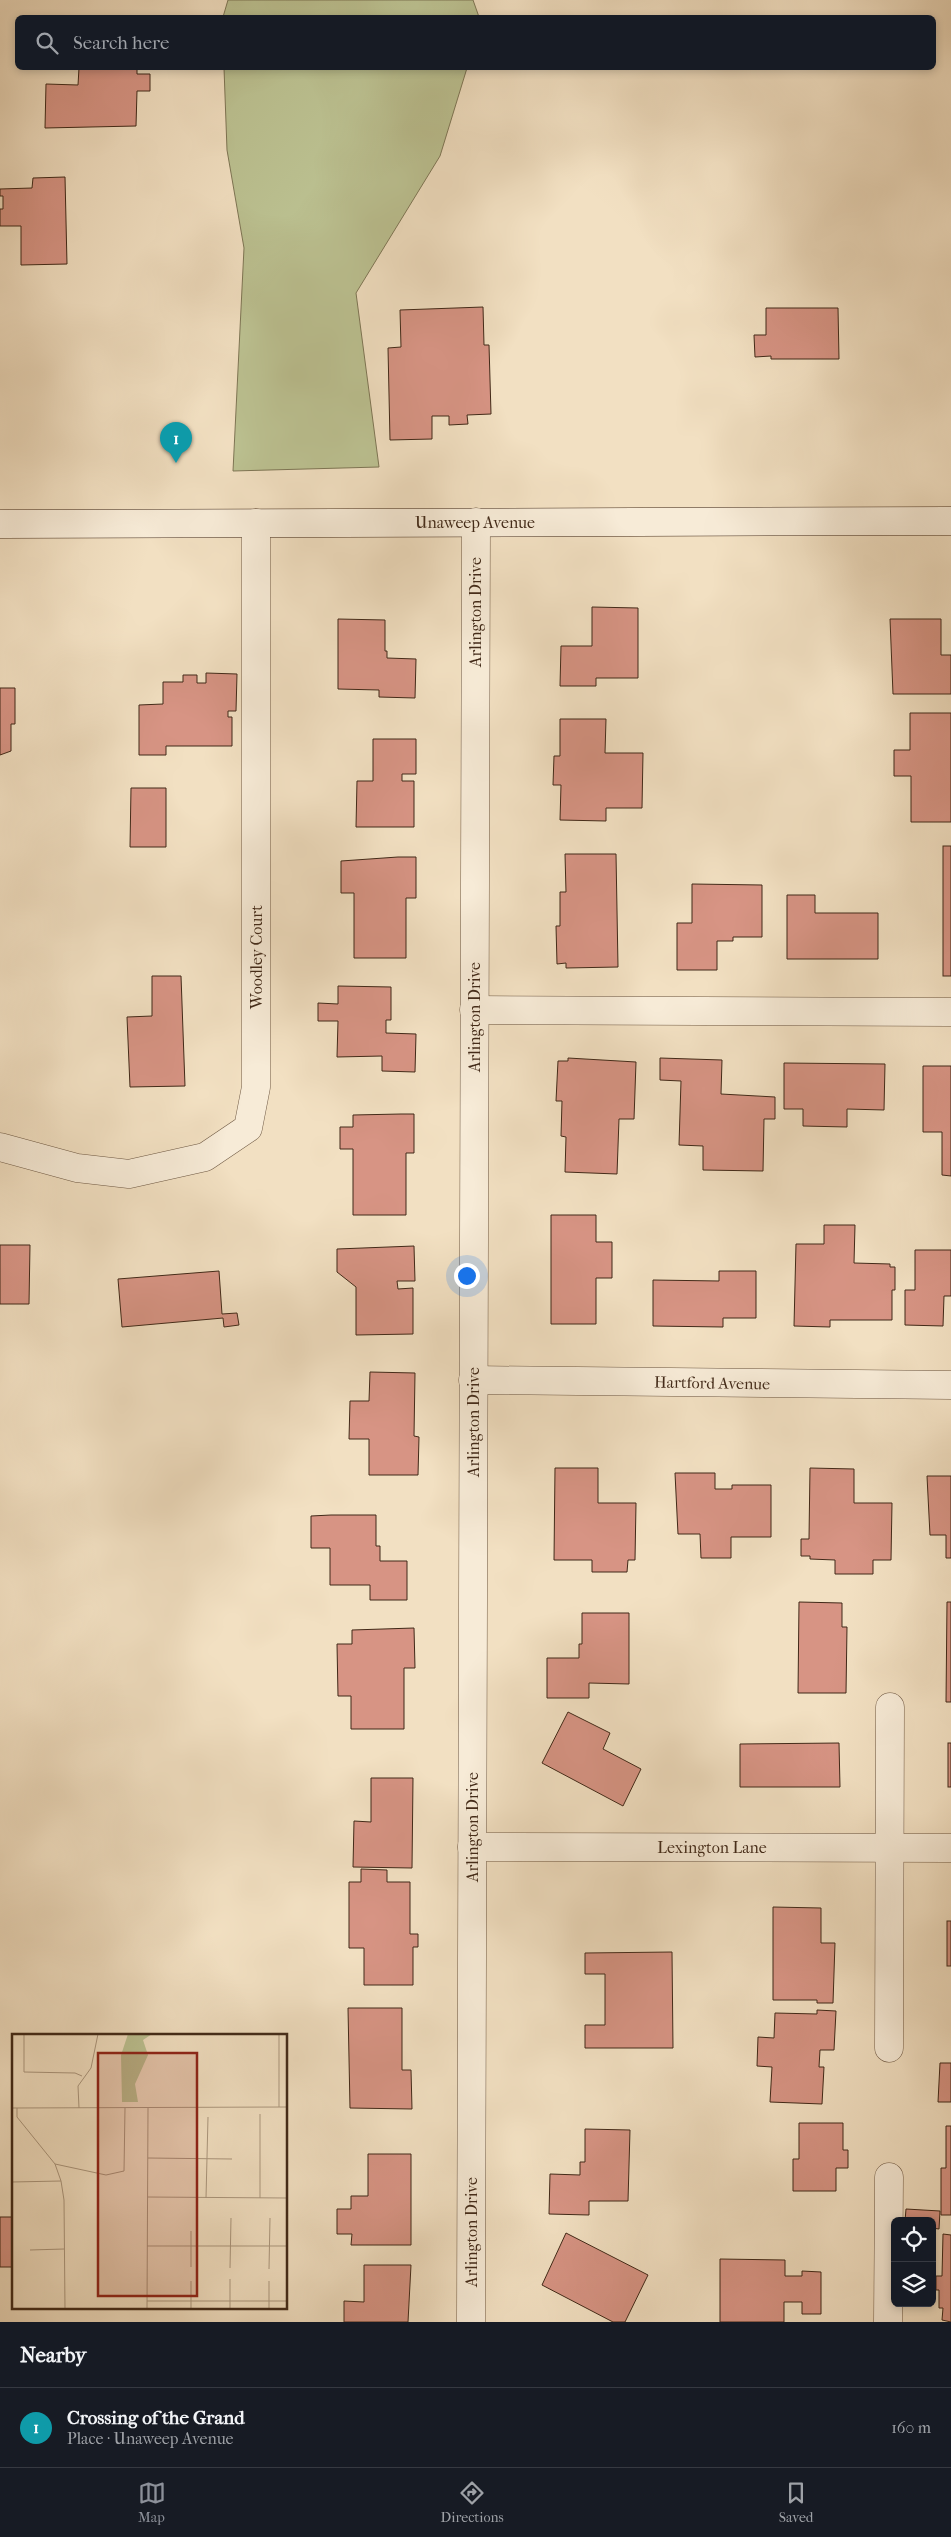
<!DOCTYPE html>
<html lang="en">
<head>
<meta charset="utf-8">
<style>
  body { margin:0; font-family:"IM FELL French Canon",serif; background:#242831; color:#f1f3f6 }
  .controls { position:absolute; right:15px; bottom:15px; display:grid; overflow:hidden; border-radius:8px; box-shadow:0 2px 8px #0003 }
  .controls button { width:45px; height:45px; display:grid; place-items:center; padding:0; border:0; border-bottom:1px solid #363941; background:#171b24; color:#f1f3f6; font:25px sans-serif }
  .you { position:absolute; left:466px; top:1275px; width:18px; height:18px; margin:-12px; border:4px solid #fff; border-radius:50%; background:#1a73e8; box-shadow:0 0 0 8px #1a73e833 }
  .badge { display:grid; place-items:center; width:32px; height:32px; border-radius:50%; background:#8c9099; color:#fff; font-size:16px; font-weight:700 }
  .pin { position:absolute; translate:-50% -41px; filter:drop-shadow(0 1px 2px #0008) }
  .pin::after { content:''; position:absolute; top:26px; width:18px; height:15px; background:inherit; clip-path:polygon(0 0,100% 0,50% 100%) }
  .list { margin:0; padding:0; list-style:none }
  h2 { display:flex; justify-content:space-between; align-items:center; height:65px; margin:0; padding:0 20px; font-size:21px }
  h2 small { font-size:16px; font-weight:400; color:#9ea1a6 }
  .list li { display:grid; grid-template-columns:32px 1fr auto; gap:15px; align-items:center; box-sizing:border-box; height:80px; padding:0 20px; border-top:1px solid #363941 }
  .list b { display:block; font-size:19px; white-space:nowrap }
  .list p { margin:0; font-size:16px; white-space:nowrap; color:#9ea1a6 }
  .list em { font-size:16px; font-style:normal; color:#9ea1a6 }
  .icon { flex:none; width:28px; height:28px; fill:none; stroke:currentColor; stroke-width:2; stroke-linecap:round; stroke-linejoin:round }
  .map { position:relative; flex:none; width:951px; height:2322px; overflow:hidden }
  .search { position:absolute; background:#171b24; box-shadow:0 2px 8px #0003; left:15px; right:15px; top:15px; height:55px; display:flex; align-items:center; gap:12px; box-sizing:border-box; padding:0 18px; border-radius:8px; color:#9ea1a6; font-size:19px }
  .sheet { height:145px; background:#171b24 }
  nav { display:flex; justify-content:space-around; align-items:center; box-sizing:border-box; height:70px; border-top:1px solid #363941; background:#171b24; font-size:14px; color:#9ea1a6 }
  nav a { display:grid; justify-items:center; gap:2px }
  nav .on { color:#8c9099 }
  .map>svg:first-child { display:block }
  .green { fill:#bcc292; stroke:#7e7655 }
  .building { fill:#d79484; stroke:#412918 }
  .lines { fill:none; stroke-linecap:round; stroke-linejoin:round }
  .street-casing { stroke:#6d5742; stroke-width:29 }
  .secondary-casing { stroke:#412918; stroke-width:29 }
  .street { stroke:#f7ebd7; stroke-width:28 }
  .secondary { stroke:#f7ebd7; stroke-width:28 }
  .labels { text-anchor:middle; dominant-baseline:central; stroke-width:4; stroke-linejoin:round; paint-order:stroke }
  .street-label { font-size:16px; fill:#412918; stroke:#f7ebd7 }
  .inset-road { fill:none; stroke:#ab977e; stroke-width:1 }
  .view { fill:#8f2418; fill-opacity:0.15; stroke:#8f2418; stroke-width:2.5 }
  .inset-edge { fill:none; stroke:#412918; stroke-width:2.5 }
</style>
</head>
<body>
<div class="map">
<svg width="951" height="2322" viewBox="0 0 951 2322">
  <rect width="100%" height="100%" fill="#f2e0c2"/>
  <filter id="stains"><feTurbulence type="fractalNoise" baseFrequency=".004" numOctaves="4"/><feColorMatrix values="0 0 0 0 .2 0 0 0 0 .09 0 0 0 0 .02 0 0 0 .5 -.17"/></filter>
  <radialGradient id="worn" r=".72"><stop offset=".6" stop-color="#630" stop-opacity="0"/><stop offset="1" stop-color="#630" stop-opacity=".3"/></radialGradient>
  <!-- green -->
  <g class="green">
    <polygon points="228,0 473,0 479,17 223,17"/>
    <polygon points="224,68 467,68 440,156 356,293 379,467 233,471 244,248 227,150"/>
  </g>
  <!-- building -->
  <g class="building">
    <polygon points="79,68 137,68 137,74 150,74 150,91 137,91 136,126 45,128 46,84 78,85"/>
    <polygon points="65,177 67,264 21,265 21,226 0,226 0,209 3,209 3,196 0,196 0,189 32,188 33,178"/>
    <polygon points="483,307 484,345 489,345 491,414 467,415 468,424 449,425 449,416 432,416 432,439 390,440 388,348 401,347 400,310"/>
    <polygon points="766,308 838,308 839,359 771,359 771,356 755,357 754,335 766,335"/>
    <polygon points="592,607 638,608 638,678 596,678 596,686 560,686 561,646 592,646"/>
    <polygon points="338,619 385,620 385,651 387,651 387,658 416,659 415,698 379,697 379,690 338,689"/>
    <polygon points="890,619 941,619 941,655 951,655 951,694 893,694"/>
    <polygon points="206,673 237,674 236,711 228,711 228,717 232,717 232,746 166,746 166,755 139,755 139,705 163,704 163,682 183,682 183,675 197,675 197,683 206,683"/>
    <polygon points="0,688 15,688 15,724 11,724 11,751 0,755"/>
    <polygon points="910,713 951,713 951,822 911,822 911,776 894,776 894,750 910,750"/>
    <polygon points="560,719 606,719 605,753 643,753 642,808 606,808 606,821 560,820 561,785 553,785 554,756 560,756"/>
    <polygon points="373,739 416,739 416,774 402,774 402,781 414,781 414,827 356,827 357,781 373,781"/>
    <polygon points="131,788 166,788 166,847 130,847"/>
    <rect x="943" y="846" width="8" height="130"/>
    <polygon points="565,854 616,854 618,967 566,968 566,963 557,964 556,926 560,926 560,892 566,892"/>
    <polygon points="398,857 416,857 416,898 406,898 406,958 354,958 354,893 341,893 341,861"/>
    <polygon points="692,884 762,885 762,937 733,937 733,941 717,941 717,970 677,970 677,923 692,923"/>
    <polygon points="787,895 815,895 815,913 878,913 878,959 787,959"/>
    <polygon points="152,976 181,976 185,1086 130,1087 127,1017 152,1016"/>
    <polygon points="338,986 391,987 391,1020 386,1020 386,1033 416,1034 415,1072 382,1071 382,1056 337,1057 338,1021 318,1021 318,1003 338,1004"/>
    <polygon points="568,1058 636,1062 634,1119 619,1119 617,1174 565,1172 566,1137 561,1136 562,1101 556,1101 558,1061 568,1061"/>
    <polygon points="660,1058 722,1060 721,1094 775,1097 775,1119 764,1119 763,1171 703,1170 703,1146 679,1145 681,1081 660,1080"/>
    <polygon points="784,1063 885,1064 884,1110 847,1109 847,1127 803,1126 803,1109 784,1109"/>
    <polygon points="923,1066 951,1066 951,1176 942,1175 942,1132 923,1132"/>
    <polygon points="401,1114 414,1114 414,1153 406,1153 406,1215 353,1215 353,1149 340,1149 340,1127 353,1127 353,1115"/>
    <polygon points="551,1215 596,1215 596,1242 612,1242 612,1278 596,1278 596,1324 551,1324"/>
    <polygon points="824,1225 855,1225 854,1263 890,1264 890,1267 895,1267 895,1290 892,1290 892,1320 830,1320 830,1327 794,1326 796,1244 824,1244"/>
    <polygon points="0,1245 30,1245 29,1304 0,1304"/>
    <polygon points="414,1246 415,1281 397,1281 398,1289 413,1288 413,1334 356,1335 356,1287 337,1272 337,1249"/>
    <polygon points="915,1250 951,1250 951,1296 944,1296 943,1326 905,1325 905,1290 915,1290"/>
    <polygon points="219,1271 222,1314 237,1313 239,1325 224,1327 223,1318 122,1327 118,1279"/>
    <polygon points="719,1271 756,1271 756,1318 723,1318 723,1327 653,1326 653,1280 719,1281"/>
    <polygon points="370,1372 415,1373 414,1436 419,1437 418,1475 369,1475 369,1439 349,1439 350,1401 369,1401"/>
    <polygon points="555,1468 598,1468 598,1503 636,1503 635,1560 628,1560 627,1572 592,1572 592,1560 554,1560"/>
    <polygon points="810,1468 854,1469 854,1503 892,1503 891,1560 873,1560 873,1574 835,1574 835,1560 810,1559 810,1556 801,1556 801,1539 809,1539"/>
    <polygon points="675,1473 715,1473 715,1489 732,1489 732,1485 771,1485 771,1537 731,1537 731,1558 701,1558 700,1534 678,1534"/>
    <polygon points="927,1476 951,1476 951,1558 946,1558 946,1535 930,1535"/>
    <polygon points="331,1515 376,1515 376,1546 380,1546 380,1561 407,1561 407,1600 370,1600 370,1585 330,1585 330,1548 311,1548 311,1516"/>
    <polygon points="799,1602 842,1603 842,1627 847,1627 846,1693 798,1693"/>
    <polygon points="947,1602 951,1602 951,1702 946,1702"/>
    <polygon points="582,1613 629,1613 629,1684 589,1683 589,1698 547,1698 547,1658 579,1658 579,1644 582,1644"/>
    <polygon points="414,1628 415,1668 404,1668 404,1729 351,1729 351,1696 338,1696 337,1644 352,1644 352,1630"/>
    <polygon points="568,1712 610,1733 603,1749 641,1769 623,1806 542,1763"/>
    <polygon points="839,1743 840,1787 740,1787 740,1744"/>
    <rect x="948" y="1743" width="3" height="44"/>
    <polygon points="371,1778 413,1778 412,1868 353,1867 354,1821 371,1822"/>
    <polygon points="361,1869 387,1870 387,1882 410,1882 410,1934 418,1934 418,1947 413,1947 413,1985 364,1985 364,1948 349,1948 349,1882 361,1882"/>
    <polygon points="773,1907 821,1908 821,1943 835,1943 833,2003 817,2003 817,2000 773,2000"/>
    <rect x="947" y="1921" width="4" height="45"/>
    <polygon points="672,1952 673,2048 585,2048 585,2025 605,2025 605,1974 585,1974 585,1953"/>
    <polygon points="348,2008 402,2008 402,2070 411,2070 412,2109 350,2108"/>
    <polygon points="817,2010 836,2011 834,2050 820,2050 819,2067 824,2067 822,2104 770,2102 772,2067 757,2066 758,2037 774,2038 775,2013 817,2014"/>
    <polygon points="940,2063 951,2063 951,2102 938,2102"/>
    <polygon points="799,2123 843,2123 843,2150 848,2150 848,2168 836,2168 836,2191 793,2191 793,2159 799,2159"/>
    <polygon points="946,2126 951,2126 951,2215 941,2215 941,2168 946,2168"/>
    <polygon points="585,2129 630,2130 628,2201 589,2201 589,2215 549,2214 550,2174 580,2175 580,2162 585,2162"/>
    <polygon points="368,2154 411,2154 411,2245 351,2245 352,2234 337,2234 337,2209 351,2209 351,2196 368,2196"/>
    <polygon points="906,2209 940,2211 939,2229 932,2228 932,2221 905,2221"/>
    <rect x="0" y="2217" width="14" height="50"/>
    <polygon points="566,2233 648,2275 625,2322 613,2322 542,2285"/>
    <polygon points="943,2234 951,2235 951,2322 942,2320 943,2308 939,2308 939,2290 936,2290 936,2276 942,2276"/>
    <polygon points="720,2259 785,2260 785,2276 802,2276 802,2271 821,2272 821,2314 802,2314 802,2302 784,2302 784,2322 720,2322"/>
    <polygon points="364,2265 411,2265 408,2322 344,2322 344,2301 364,2302"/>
  </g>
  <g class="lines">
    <defs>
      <g id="street">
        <polyline points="474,1010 951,1012"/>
        <polyline points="0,1147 77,1168 129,1174 205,1157 248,1128 256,1087 256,523"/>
        <polyline points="473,1380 951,1385"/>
        <polyline points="472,1847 951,1848"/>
        <polyline points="889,2048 890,1707"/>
        <polyline points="471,2322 476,522"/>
        <polyline points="888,2322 889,2177"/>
      </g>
      <polyline id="secondary" points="0,524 951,521"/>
    </defs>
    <!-- street casing -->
    <use href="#street" class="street-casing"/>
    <!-- secondary casing -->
    <use href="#secondary" class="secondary-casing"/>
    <!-- street -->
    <use href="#street" class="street"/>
    <!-- secondary -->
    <use href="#secondary" class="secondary"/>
  </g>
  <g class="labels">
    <!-- street labels -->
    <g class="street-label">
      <text x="475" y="522">Unaweep Avenue</text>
      <text transform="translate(475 612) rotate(-90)">Arlington Drive</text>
      <text transform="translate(256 957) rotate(-90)">Woodley Court</text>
      <text transform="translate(474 1017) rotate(-90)">Arlington Drive</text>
      <text transform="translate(712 1383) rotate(1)">Hartford Avenue</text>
      <text transform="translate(473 1422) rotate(-90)">Arlington Drive</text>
      <text transform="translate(472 1827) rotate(-90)">Arlington Drive</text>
      <text x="712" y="1847">Lexington Lane</text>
      <text transform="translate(471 2232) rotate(-90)">Arlington Drive</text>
    </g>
  </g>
  <!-- overview -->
  <g transform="translate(12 2034)">
    <rect width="275" height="275" fill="#f2e0c2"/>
    <path d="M 116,0 L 140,0 L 131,6 L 136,21 L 123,50 L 126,68 L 110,68 L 109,21 Z" fill="#bcc292"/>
    <path class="inset-road" d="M 12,0 L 12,38 L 63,39 L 70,42M 267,0 L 267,73M 0,74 L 275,73M 5,74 L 5,83 L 43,130 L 49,147 L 52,166 L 53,275M 67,74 L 66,52 L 79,34 L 86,0M 136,124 L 220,125M 43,130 L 94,141 L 112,137 L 113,74M 0,148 L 49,147M 135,163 L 275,164M 194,164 L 196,83M 248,164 L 248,80M 135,212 L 275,212M 18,216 L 52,215M 179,233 L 179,197M 218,234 L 219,184M 257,235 L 258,184M 257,247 L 257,275M 135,267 L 275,267M 135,275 L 136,74M 179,275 L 179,247M 218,275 L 218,245"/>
    <path class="view" d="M 86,19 L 185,19 L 185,262 L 86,262 Z"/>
    <rect width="275" height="275" class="inset-edge"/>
  </g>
  <rect width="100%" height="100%" filter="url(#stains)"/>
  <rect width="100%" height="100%" fill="url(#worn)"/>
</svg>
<div class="controls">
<button><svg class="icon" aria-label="locate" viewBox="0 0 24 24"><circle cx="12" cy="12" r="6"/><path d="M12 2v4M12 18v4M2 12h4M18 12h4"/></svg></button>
<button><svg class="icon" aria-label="layers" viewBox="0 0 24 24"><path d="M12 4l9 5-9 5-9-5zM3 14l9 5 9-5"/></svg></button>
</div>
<div class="you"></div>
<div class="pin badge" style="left:176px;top:463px;background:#0f9aa8">1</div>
<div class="search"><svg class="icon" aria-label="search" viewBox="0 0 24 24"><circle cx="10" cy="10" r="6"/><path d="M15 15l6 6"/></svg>Search here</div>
</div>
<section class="sheet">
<h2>Nearby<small></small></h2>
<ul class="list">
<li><span class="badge" style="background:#0f9aa8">1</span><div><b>Crossing of the Grand</b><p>Place · Unaweep Avenue</p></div><em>160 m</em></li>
</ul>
</section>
<nav>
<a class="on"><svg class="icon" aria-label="map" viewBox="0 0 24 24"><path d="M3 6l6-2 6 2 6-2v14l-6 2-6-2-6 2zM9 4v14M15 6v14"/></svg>Map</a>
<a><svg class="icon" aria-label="directions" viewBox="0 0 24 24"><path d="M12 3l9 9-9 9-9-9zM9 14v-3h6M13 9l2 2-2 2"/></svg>Directions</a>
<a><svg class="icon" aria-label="saved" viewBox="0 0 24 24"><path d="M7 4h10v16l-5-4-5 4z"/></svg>Saved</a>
</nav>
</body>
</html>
